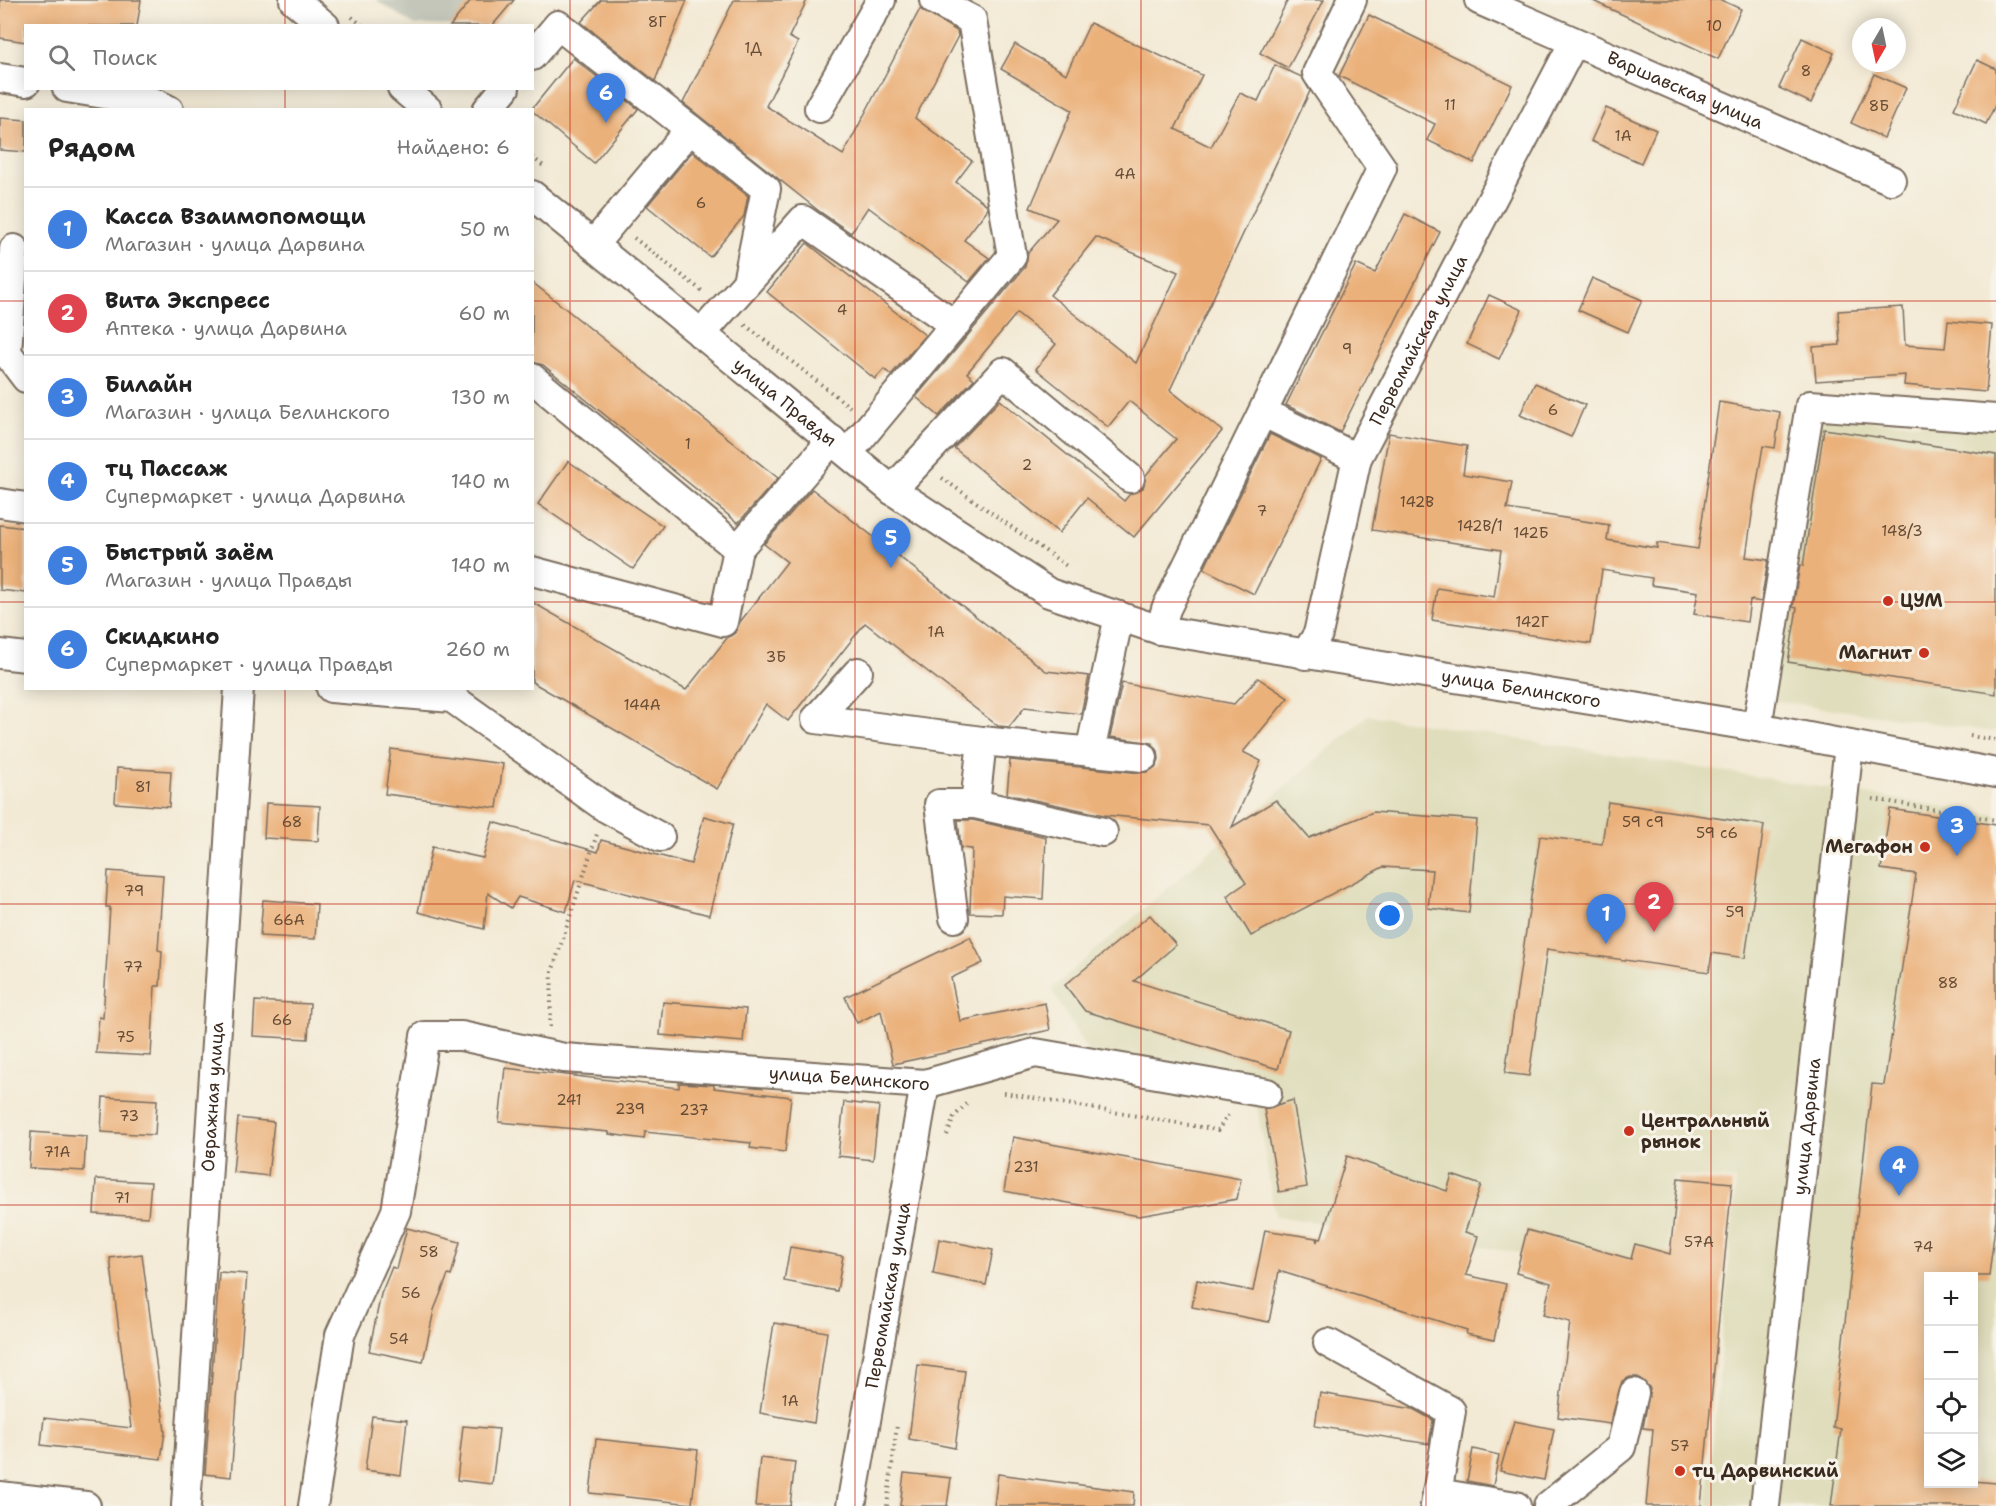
<!DOCTYPE html>
<html lang="ru">
<head>
<meta charset="utf-8">
<style>
  body { margin:0; font-family:"Shantell Sans",sans-serif; background:#f6f6f6; color:#222 }
  .controls { position:absolute; right:18px; bottom:18px; display:grid; overflow:hidden; border-radius:0px; box-shadow:0 3px 15px #0003 }
  .controls button { width:54px; height:54px; display:grid; place-items:center; padding:0; border:0; border-bottom:2px solid #e0e0e0; background:#fff; color:#222; font:30px sans-serif }
  .compass { position:absolute; left:1852px; top:18px; width:54px; height:54px; border-radius:50%; background:#fff; box-shadow:0 3px 15px #0003; rotate:189deg }
  .you { position:absolute; left:1390px; top:916px; width:21px; height:21px; margin:-15px; border:4px solid #fff; border-radius:50%; background:#1a73e8; box-shadow:0 0 0 9px #1a73e833 }
  .badge { display:grid; place-items:center; width:39px; height:39px; border-radius:50%; background:#0b8043; color:#fff; font-size:20px; font-weight:700 }
  .pin { position:absolute; translate:-50% -50px; filter:drop-shadow(0 2px 3px #0008) }
  .pin::after { content:''; position:absolute; top:32px; width:21px; height:18px; background:inherit; clip-path:polygon(0 0,100% 0,50% 100%) }
  .list { margin:0; padding:0; list-style:none }
  h2 { display:flex; justify-content:space-between; align-items:center; height:78px; margin:0; padding:0 24px; font-size:26px }
  h2 small { font-size:20px; font-weight:400; color:#767676 }
  .list li { display:grid; grid-template-columns:39px 1fr auto; gap:18px; align-items:center; box-sizing:border-box; height:84px; padding:0 24px; border-top:2px solid #e0e0e0 }
  .list b { display:block; font-size:22px; white-space:nowrap }
  .list p { margin:0; font-size:20px; white-space:nowrap; color:#767676 }
  .list em { font-size:20px; font-style:normal; color:#767676 }
  .icon { flex:none; width:33px; height:33px; fill:none; stroke:currentColor; stroke-width:2; stroke-linecap:round; stroke-linejoin:round }
  .map { position:relative; flex:none; width:1996px; height:1506px; overflow:hidden }
  .search { position:absolute; background:#fff; box-shadow:0 3px 15px #0003; left:24px; top:24px; width:510px; height:66px; display:flex; align-items:center; gap:15px; box-sizing:border-box; padding:0 21px; border-radius:0px; color:#767676; font-size:22px }
  .panel { position:absolute; background:#fff; box-shadow:0 3px 15px #0003; left:24px; top:108px; width:510px; height:582px; border-radius:0px }
  .map>svg:first-child { display:block }
  .built { fill:#dfddbb; fill-rule:evenodd }
  .industrial { fill:#c3c6b9 }
  .building { fill:#ebb17a; fill-rule:evenodd }
  .lines { fill:none; stroke-linecap:round; stroke-linejoin:round }
  .minor-casing { stroke:#7b6d5e; stroke-width:32 }
  .path { stroke:#7b6d5e; stroke-width:4; stroke-dasharray:1.5 4.5; stroke-linecap:butt }
  .minor { stroke:#fff; stroke-width:28 }
  .grid { fill:none; stroke:#c8321e; stroke-width:1.5; stroke-opacity:0.55 }
  .poi-dot { fill:#c8321e; stroke:#f7f3e8; stroke-width:2 }
  .labels { text-anchor:middle; dominant-baseline:central; stroke-width:6; stroke-linejoin:round; paint-order:stroke }
  .number-label { font-size:15px; fill:#674c35 }
  .street-label { font-size:18px; fill:#3b2a1e; stroke:#f7f3e8 }
  .poi-label { font-size:18px; font-weight:bold; fill:#3b2a1e; stroke:#f7f3e8; text-anchor:start }
</style>
</head>
<body>
<div class="map">
<svg width="1996" height="1506" viewBox="0 0 1996 1506">
  <rect width="100%" height="100%" fill="#f7f3e8"/>
  <filter id="ink" filterUnits="userSpaceOnUse"><feTurbulence type="fractalNoise" baseFrequency=".0167" numOctaves="2"/><feDisplacementMap in="SourceGraphic" scale="12" xChannelSelector="R" yChannelSelector="G"/><feConvolveMatrix kernelMatrix="1 2 1 2 8 2 1 2 1" color-interpolation-filters="sRGB"/></filter>
  <filter id="wash" filterUnits="userSpaceOnUse"><feTurbulence type="fractalNoise" baseFrequency=".008" numOctaves="4" result="noise"/><feDisplacementMap in="SourceGraphic" scale="24" xChannelSelector="R" yChannelSelector="G"/><feGaussianBlur stdDeviation="1.35" result="paint"/><feColorMatrix in="noise" values="0 0 0 0 0 0 0 0 0 0 0 0 0 0 0 0 0 1.4 0 .05"/><feComposite in="paint" operator="in"/></filter>
  <g filter="url(#wash)">
    <rect width="100%" height="100%" fill="#f3ead5"/>
    <!-- built -->
    <g class="built">
      <polygon points="1820,418 1996,428 1996,732 1769,700"/>
      <path d="M 1368,715 L 1996,815 L 1996,1506 L 1707,1506 L 1736,1180 L 1674,1175 L 1667,1275 L 1275,1216 L 1254,1088 L 1093,1061 L 1051,989 ZM 1928,1276 L 1974,1276 L 1974,1484 L 1928,1484 Z"/>
    </g>
    <!-- industrial -->
    <polygon class="industrial" points="376,0 514,0 492,26 414,25"/>
    <g id="blocks">
      <!-- building -->
      <g class="building">
        <polygon points="0,0 141,0 137,26 26,26 26,42 0,38"/>
        <polygon points="471,0 514,0 492,26 450,26"/>
        <polygon points="601,0 687,0 655,81 581,22"/>
        <polygon points="734,0 807,0 789,37 798,42 766,106 843,155 920,9 957,31 958,36 915,118 972,161 956,182 987,205 987,210 964,240 989,258 969,282 868,207 851,233 819,211 683,103"/>
        <polygon points="1288,0 1324,0 1288,68 1260,53"/>
        <polygon points="1591,0 1721,0 1741,9 1718,59"/>
        <polygon points="1369,15 1512,85 1474,163 1427,140 1435,124 1339,76"/>
        <path d="M 1090,23 L 1202,75 L 1175,129 L 1211,147 L 1240,93 L 1258,101 L 1275,65 L 1302,77 L 1310,91 L 1170,390 L 1222,431 L 1134,537 L 1087,498 L 1059,533 L 954,448 L 1000,400 L 1124,501 L 1130,494 L 1143,488 L 1146,475 L 1176,439 L 1129,401 L 1108,427 L 1036,369 L 1056,344 L 1017,313 L 967,373 L 974,379 L 939,416 L 916,397 L 1025,267 L 1028,253 L 1057,219 L 1030,208 L 1072,110 L 1001,69 L 1015,44 L 1066,74 ZM 1096,237 L 1178,272 L 1136,363 L 1050,295 Z"/>
        <polygon points="1802,38 1834,53 1811,103 1779,88"/>
        <polygon points="573,58 638,109 594,163 531,110"/>
        <polygon points="1977,60 1996,69 1996,103 1986,124 1954,109"/>
        <polygon points="1874,74 1906,88 1884,138 1851,123"/>
        <polygon points="1606,108 1656,130 1641,163 1591,141"/>
        <polygon points="0,118 26,120 26,152 0,150"/>
        <polygon points="692,152 748,196 744,216 710,257 647,206"/>
        <polygon points="1405,214 1440,232 1340,432 1286,405 1356,264 1375,273"/>
        <polygon points="807,243 925,335 891,375 884,369 875,379 767,292"/>
        <polygon points="1592,278 1642,300 1628,332 1578,310"/>
        <polygon points="532,282 778,478 738,523 543,365 532,362"/>
        <polygon points="1489,295 1522,310 1499,359 1467,344"/>
        <polygon points="1903,307 1905,345 1945,348 1948,321 1992,325 1986,392 1904,385 1905,375 1816,381 1813,347 1840,345 1838,311"/>
        <polygon points="1535,383 1585,405 1571,437 1520,415"/>
        <polygon points="1719,402 1780,412 1775,448 1763,446 1755,494 1746,557 1768,560 1761,602 1750,600 1747,622 1694,614 1698,592 1651,585 1652,578 1602,570 1591,644 1432,620 1437,588 1494,597 1501,550 1372,530 1389,433 1467,446 1463,474 1512,482 1507,509 1609,525 1607,540 1657,548 1657,543 1698,549"/>
        <polygon points="1824,429 1996,455 1996,694 1788,662 1797,608 1793,607 1800,565 1803,566"/>
        <polygon points="1270,434 1321,459 1254,594 1204,569"/>
        <polygon points="568,461 663,526 633,569 538,504"/>
        <polygon points="812,489 1046,671 1089,676 1081,714 1025,707 1009,727 998,726 865,623 788,721 766,704 717,789 532,682 532,602 686,690 727,638 735,633 740,622 787,562 764,544"/>
        <polygon points="0,525 26,528 26,593 0,590"/>
        <polygon points="1258,678 1288,698 1243,752 1261,761 1232,827 1276,800 1309,838 1373,812 1477,820 1469,913 1428,908 1432,870 1383,867 1251,936 1227,896 1246,883 1209,825 1104,815 1007,794 1010,760 1141,773 1156,767 1159,759 1158,751 1152,743 1110,737 1122,683 1234,704"/>
        <polygon points="391,749 503,764 497,808 385,794"/>
        <polygon points="117,768 171,771 169,807 115,803"/>
        <polygon points="1608,802 1764,825 1745,958 1712,953 1709,972 1547,949 1529,1076 1505,1073 1540,836 1602,844"/>
        <polygon points="266,803 320,806 318,841 264,838"/>
        <polygon points="1890,809 1996,825 1996,1218 1989,1276 1929,1276 1929,1484 1974,1484 1974,1481 1996,1483 1996,1506 1831,1506 1841,1429 1833,1428 1872,1084 1884,1085 1916,874 1881,869"/>
        <polygon points="704,816 733,824 709,915 575,880 566,912 518,897 511,908 488,893 484,929 418,912 432,847 483,858 493,822 598,852 601,840 691,864"/>
        <polygon points="958,820 973,820 1046,837 1043,899 1003,896 1002,914 970,913 972,849 961,848"/>
        <polygon points="108,871 163,875 158,950 162,951 160,986 155,986 151,1056 96,1053 99,1017 103,1018 110,907 106,907"/>
        <polygon points="263,900 317,904 315,939 260,936"/>
        <polygon points="1150,915 1176,945 1134,981 1289,1030 1278,1069 1085,1011 1065,985"/>
        <polygon points="970,937 983,963 951,978 960,1021 1045,1003 1050,1030 893,1064 881,1011 857,1023 845,997"/>
        <polygon points="255,1001 310,1004 308,1039 253,1036"/>
        <polygon points="663,1002 746,1009 743,1042 660,1035"/>
        <polygon points="505,1068 679,1088 679,1083 714,1085 714,1088 791,1097 785,1152 750,1148 751,1143 645,1132 644,1139 609,1134 609,1132 499,1122"/>
        <polygon points="103,1097 157,1100 155,1135 101,1132"/>
        <polygon points="1293,1100 1307,1187 1279,1192 1264,1109"/>
        <polygon points="844,1102 879,1106 873,1160 838,1156"/>
        <polygon points="238,1118 274,1122 268,1176 233,1172"/>
        <polygon points="31,1132 86,1136 84,1171 29,1168"/>
        <polygon points="1013,1137 1241,1179 1237,1199 1139,1216 1004,1191"/>
        <polygon points="1347,1156 1447,1191 1452,1175 1481,1185 1465,1232 1478,1236 1466,1275 1506,1284 1494,1340 1466,1334 1467,1330 1279,1271 1269,1322 1192,1307 1197,1280 1253,1291 1265,1230 1316,1238 1317,1242 1318,1238 1321,1239"/>
        <polygon points="1678,1178 1732,1183 1720,1307 1701,1506 1646,1506 1653,1429 1643,1428 1650,1388 1638,1377 1630,1377 1622,1381 1610,1424 1558,1417 1570,1322 1543,1315 1551,1283 1516,1273 1527,1230 1631,1259 1635,1244 1670,1254"/>
        <polygon points="96,1179 151,1182 148,1217 94,1214"/>
        <polygon points="407,1228 460,1242 451,1276 448,1275 434,1310 423,1362 369,1351 381,1294 392,1267 396,1269"/>
        <polygon points="939,1239 993,1250 986,1285 933,1274"/>
        <polygon points="790,1247 843,1256 837,1291 784,1281"/>
        <polygon points="142,1254 165,1432 161,1459 41,1445 44,1418 131,1428 110,1258"/>
        <polygon points="219,1272 247,1274 231,1477 205,1474"/>
        <polygon points="774,1323 827,1332 814,1423 760,1413"/>
        <polygon points="918,1365 965,1371 955,1448 909,1439"/>
        <polygon points="1320,1393 1413,1409 1433,1420 1429,1444 1315,1426"/>
        <polygon points="372,1416 407,1420 401,1475 365,1470"/>
        <polygon points="1514,1421 1554,1429 1544,1480 1500,1471"/>
        <polygon points="463,1426 499,1429 492,1484 457,1480"/>
        <polygon points="596,1439 698,1450 692,1504 590,1493"/>
        <polygon points="1473,1449 1499,1455 1493,1486 1467,1481"/>
        <polygon points="760,1458 795,1462 790,1506 755,1506"/>
        <polygon points="904,1473 951,1478 947,1506 900,1506"/>
        <polygon points="998,1474 1134,1492 1133,1506 994,1506"/>
      </g>
    </g>
  </g>
  <g filter="url(#ink)">
    <use href="#blocks" fill-opacity="0" stroke="#7b6d5e" stroke-width="1.5"/>
    <g class="lines">
      <defs>
        <g id="minor">
          <polyline points="294,0 325,26"/>
          <path id="s1" d="M 1479,0 L 1891,180"/>
          <polyline points="532,56 558,25 766,189 747,282"/>
          <polyline points="0,78 26,82"/>
          <polyline points="67,88 153,102 169,110"/>
          <polyline points="402,88 428,110"/>
          <polyline points="819,108 881,0"/>
          <polyline points="487,110 505,88"/>
          <path id="s2" d="M 532,195 L 892,490 L 1049,593 L 1160,630 L 1757,727 L 1996,773"/>
          <polyline points="593,245 690,129"/>
          <polyline points="14,249 7,353 26,378"/>
          <polyline points="701,334 803,220 955,325"/>
          <polyline points="532,378 738,549 832,440"/>
          <polyline points="1264,413 1357,458"/>
          <polyline points="848,453 1012,256 972,20 934,0"/>
          <polyline points="892,490 1003,372 1130,478"/>
          <polyline points="0,503 26,507"/>
          <polyline points="532,571 723,622 738,549"/>
          <polyline points="1160,630 1166,609 1382,168 1317,73 1352,0"/>
          <polyline points="0,654 26,657"/>
          <path id="s3" d="M 1305,655 L 1318,634 L 1357,458 L 1574,42"/>
          <polyline points="858,672 816,719 982,741 1143,757"/>
          <polyline points="331,688 452,698 606,808 660,837"/>
          <polyline points="1757,727 1810,405 1996,419"/>
          <polyline points="1090,752 1119,616"/>
          <polyline points="975,804 982,741"/>
          <polyline points="954,918 939,804 975,804 1103,832"/>
          <polyline points="1328,1343 1451,1411 1435,1506"/>
          <polyline points="1437,1493 1516,1506"/>
          <polyline points="0,1496 86,1506"/>
          <path id="s4" d="M 186,1506 L 239,688"/>
          <path id="s5" d="M 313,1506 L 340,1335 L 396,1211 L 425,1036 L 461,1036 L 564,1058 L 925,1084 L 1035,1053 L 1267,1093"/>
          <path id="s6" d="M 851,1506 L 925,1084"/>
          <polyline points="1548,1506 1621,1447 1634,1393"/>
          <path id="s7" d="M 1765,1506 L 1849,745"/>
        </g>
      </defs>
      <!-- minor casing -->
      <use href="#minor" class="minor-casing"/>
      <!-- path -->
      <g class="path">
        <polyline points="352,17 363,26"/>
        <polyline points="532,157 546,168"/>
        <polyline points="634,238 702,291"/>
        <polyline points="745,325 850,407"/>
        <polyline points="942,478 1068,567"/>
        <polyline points="1970,736 1996,740"/>
        <polyline points="1873,799 1996,820"/>
        <polyline points="550,1027 552,972 597,834"/>
        <polyline points="1004,1093 1218,1130 1228,1115"/>
        <polyline points="947,1135 954,1117 967,1103"/>
        <polyline points="887,1506 897,1425"/>
      </g>
      <!-- minor -->
      <use href="#minor" class="minor"/>
    </g>
  </g>
  <!-- grid -->
  <path class="grid" d="M 285,0 L 285,26M 570,0 L 570,1506M 855,0 L 855,1506M 1141,0 L 1141,1506M 1426,0 L 1426,1506M 1711,0 L 1711,1506M 285,88 L 285,110M 0,301 L 26,301M 532,301 L 1996,301M 0,602 L 26,602M 532,602 L 1996,602M 285,688 L 285,1506M 0,904 L 1996,904M 0,1205 L 1996,1205"/>
  <!-- markers -->
  <g class="poi-dot">
    <circle cx="1888" cy="601" r="6"/>
    <circle cx="1924" cy="653" r="6"/>
    <circle cx="1925" cy="847" r="6"/>
    <circle cx="1629" cy="1131" r="6"/>
    <circle cx="1680" cy="1471" r="6"/>
  </g>
  <g class="labels">
    <!-- number labels -->
    <g class="number-label">
      <text x="657" y="22">8Г</text>
      <text x="1714" y="26">10</text>
      <text x="753" y="48">1Д</text>
      <text x="1806" y="71">8</text>
      <text x="1450" y="105">11</text>
      <text x="1879" y="106">8Б</text>
      <text x="1623" y="136">1А</text>
      <text x="1125" y="174">4А</text>
      <text x="701" y="203">6</text>
      <text x="842" y="310">4</text>
      <text x="1347" y="349">9</text>
      <text x="1553" y="410">6</text>
      <text x="688" y="444">1</text>
      <text x="1027" y="465">2</text>
      <text x="1417" y="502">142В</text>
      <text x="1262" y="511">7</text>
      <text x="1480" y="526">142В/1</text>
      <text x="1902" y="531">148/3</text>
      <text x="1531" y="533">142Б</text>
      <text x="1532" y="622">142Г</text>
      <text x="936" y="632">1А</text>
      <text x="776" y="657">3Б</text>
      <text x="642" y="705">144А</text>
      <text x="143" y="787">81</text>
      <text x="292" y="822">68</text>
      <text x="1643" y="822">59 с9</text>
      <text x="1717" y="833">59 с6</text>
      <text x="134" y="891">79</text>
      <text x="1735" y="912">59</text>
      <text x="289" y="920">66А</text>
      <text x="133" y="967">77</text>
      <text x="1948" y="983">88</text>
      <text x="282" y="1020">66</text>
      <text x="125" y="1037">75</text>
      <text x="569" y="1100">241</text>
      <text x="630" y="1109">239</text>
      <text x="694" y="1110">237</text>
      <text x="129" y="1116">73</text>
      <text x="57" y="1152">71А</text>
      <text x="1026" y="1167">231</text>
      <text x="122" y="1198">71</text>
      <text x="1699" y="1242">57А</text>
      <text x="1923" y="1247">74</text>
      <text x="429" y="1252">58</text>
      <text x="411" y="1293">56</text>
      <text x="399" y="1339">54</text>
      <text x="790" y="1401">1А</text>
      <text x="1680" y="1446">57</text>
    </g>
    <!-- street labels -->
    <g class="street-label">
      <text stroke="none"><textPath href="#s1" startOffset="225">Варшавская улица</textPath></text>
      <text stroke="none"><textPath href="#s3" startOffset="338">Первомайская улица</textPath></text>
      <text stroke="none"><textPath href="#s2" startOffset="327">улица Правды</textPath></text>
      <text stroke="none"><textPath href="#s2" startOffset="1136">улица Белинского</textPath></text>
      <text stroke="none"><textPath href="#s5" startOffset="914">улица Белинского</textPath></text>
      <text stroke="none"><textPath href="#s4" startOffset="410">Овражная улица</textPath></text>
      <text stroke="none"><textPath href="#s7" startOffset="382">улица Дарвина</textPath></text>
      <text stroke="none"><textPath href="#s6" startOffset="214">Первомайская улица</textPath></text>
    </g>
    <!-- poi labels -->
    <g class="poi-label">
      <text x="1900" y="601">ЦУМ</text>
      <text x="1912" y="653" text-anchor="end">Магнит</text>
      <text x="1913" y="847" text-anchor="end">Мегафон</text>
      <text x="1641" y="1121">Центральный<tspan x="1641" dy="21">рынок</tspan></text>
      <text x="1692" y="1471">тц Дарвинский</text>
    </g>
  </g>
</svg>
<div class="controls">
<button>+</button>
<button>−</button>
<button><svg class="icon" aria-label="locate" viewBox="0 0 24 24"><circle cx="12" cy="12" r="6"/><path d="M12 2v4M12 18v4M2 12h4M18 12h4"/></svg></button>
<button><svg class="icon" aria-label="layers" viewBox="0 0 24 24"><path d="M12 4l9 5-9 5-9-5zM3 14l9 5 9-5"/></svg></button>
</div>
<svg class="compass" viewBox="-18 -18 36 36"><path d="M0-13l5 13h-10z" fill="#e53935"/><path d="M0 13l5-13h-10z" fill="#767676"/></svg>
<div class="you"></div>
<div class="pin badge" style="left:1606px;top:944px;background:#3f7fe0">1</div>
<div class="pin badge" style="left:1654px;top:932px;background:#e0444e">2</div>
<div class="pin badge" style="left:1957px;top:856px;background:#3f7fe0">3</div>
<div class="pin badge" style="left:1899px;top:1196px;background:#3f7fe0">4</div>
<div class="pin badge" style="left:891px;top:568px;background:#3f7fe0">5</div>
<div class="pin badge" style="left:606px;top:123px;background:#3f7fe0">6</div>
<div class="search"><svg class="icon" aria-label="search" viewBox="0 0 24 24"><circle cx="10" cy="10" r="6"/><path d="M15 15l6 6"/></svg>Поиск</div>
<section class="panel">
<h2>Рядом<small>Найдено: 6</small></h2>
<ul class="list">
<li><span class="badge" style="background:#3f7fe0">1</span><div><b>Касса Взаимопомощи</b><p>Магазин · улица Дарвина</p></div><em>50 m</em></li>
<li><span class="badge" style="background:#e0444e">2</span><div><b>Вита Экспресс</b><p>Аптека · улица Дарвина</p></div><em>60 m</em></li>
<li><span class="badge" style="background:#3f7fe0">3</span><div><b>Билайн</b><p>Магазин · улица Белинского</p></div><em>130 m</em></li>
<li><span class="badge" style="background:#3f7fe0">4</span><div><b>тц Пассаж</b><p>Супермаркет · улица Дарвина</p></div><em>140 m</em></li>
<li><span class="badge" style="background:#3f7fe0">5</span><div><b>Быстрый заём</b><p>Магазин · улица Правды</p></div><em>140 m</em></li>
<li><span class="badge" style="background:#3f7fe0">6</span><div><b>Скидкино</b><p>Супермаркет · улица Правды</p></div><em>260 m</em></li>
</ul>
</section>
</div>
</body>
</html>
